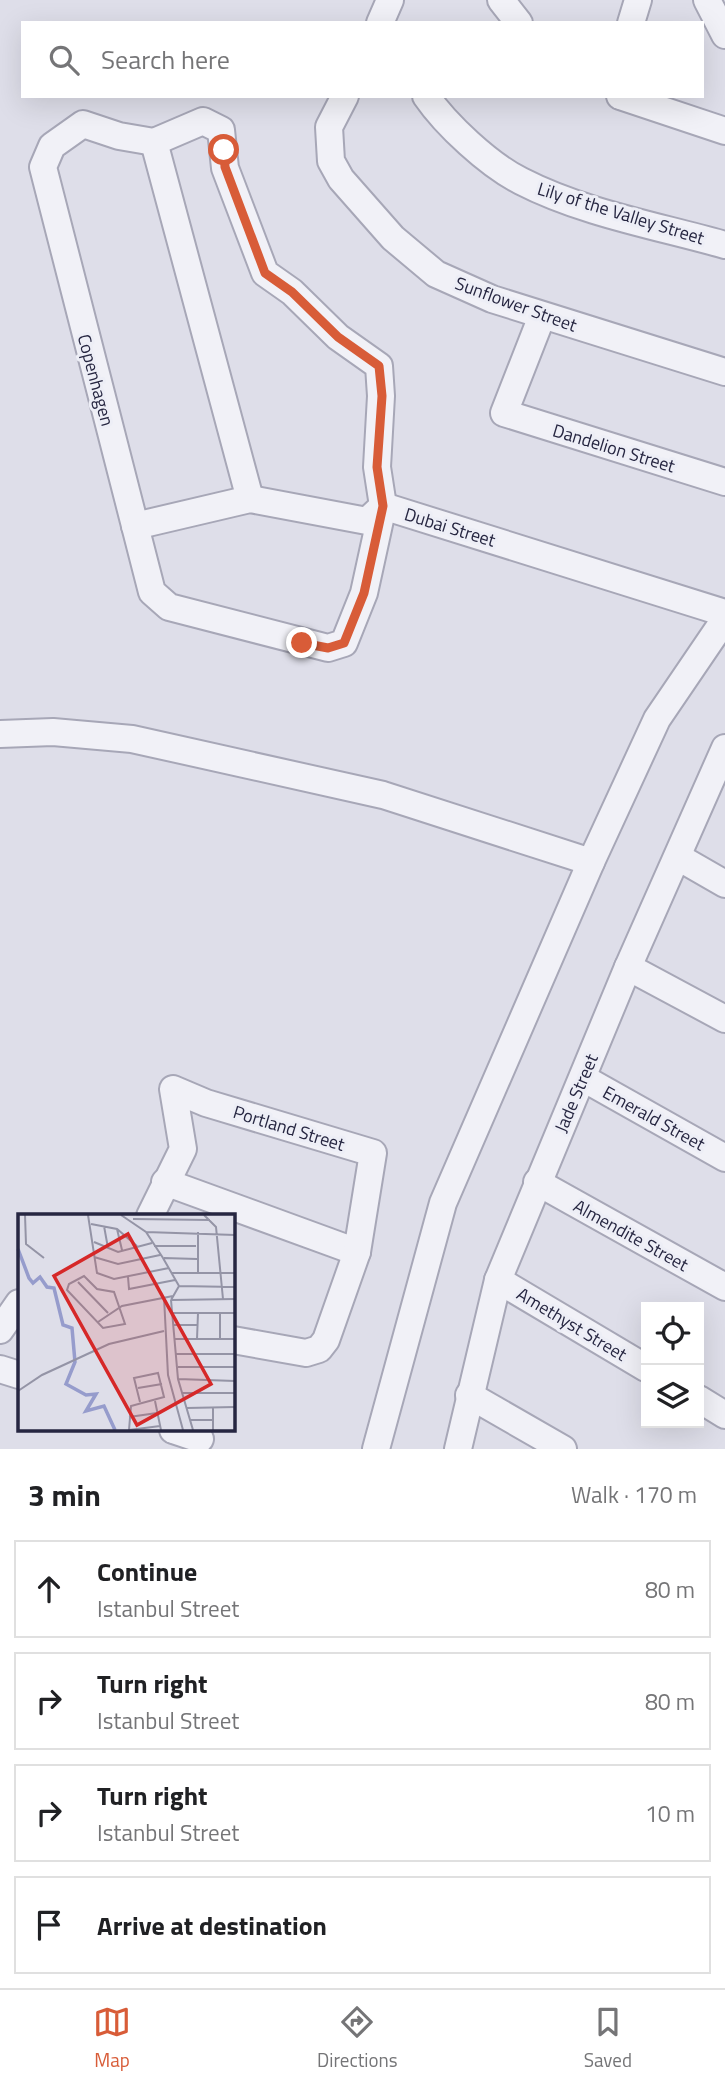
<!DOCTYPE html>
<html lang="en">
<head>
<meta charset="utf-8">
<style>
  body { margin:0; font-family:"Titillium Web",sans-serif; background:#f6f6f6; color:#202124 }
  .controls { position:absolute; right:21px; bottom:21px; display:grid; overflow:hidden; border-radius:0px; box-shadow:0 7px 28px #0002 }
  .controls button { width:63px; height:63px; display:grid; place-items:center; padding:0; border:0; border-bottom:2px solid #e0e0e0; background:#fff; color:#202124; font:35px sans-serif }
  .stop { position:absolute; width:21px; height:21px; margin:-16px; border:5px solid #d85c38; border-radius:50%; background:#fff }
  .stop.end { background:#d85c38; border-color:#fff; box-shadow:0 2px 7px #0008 }
  .list { margin:0; padding:0; list-style:none }
  h2 { display:flex; justify-content:space-between; align-items:center; height:91px; margin:0; padding:0 28px; font-size:30px }
  h2 small { font-size:23px; font-weight:400; color:#757577 }
  .list li { display:grid; grid-template-columns:46px 1fr auto; gap:21px; align-items:center; box-sizing:border-box; height:98px; margin:0 14px 14px; padding:0 14px; border:2px solid #e0e0e0; border-radius:0px }
  .list b { display:block; font-size:26px; white-space:nowrap }
  .list p { margin:0; font-size:23px; white-space:nowrap; color:#757577 }
  .list em { font-size:23px; font-style:normal; color:#757577 }
  .icon { flex:none; width:38px; height:38px; fill:none; stroke:currentColor; stroke-width:2; stroke-linecap:round; stroke-linejoin:round }
  .map { position:relative; flex:none; width:725px; height:1449px; overflow:hidden }
  .search { position:absolute; background:#fff; box-shadow:0 7px 28px #0002; left:21px; right:21px; top:21px; height:77px; display:flex; align-items:center; gap:18px; box-sizing:border-box; padding:0 24px; border-radius:0px; color:#757577; font-size:26px }
  .sheet { height:539px; background:#fff }
  nav { display:flex; justify-content:space-around; align-items:center; box-sizing:border-box; height:98px; border-top:2px solid #e0e0e0; background:#fff; font-size:19px; color:#757577 }
  nav a { display:grid; justify-items:center; gap:4px }
  nav .on { color:#d85c38 }
  .map>svg:first-child { display:block }
  .lines { fill:none; stroke-linecap:round; stroke-linejoin:round }
  .minor-casing { stroke:#a7a7b7; stroke-width:30 }
  .minor { stroke:#f1f1f7; stroke-width:26 }
  .route { stroke:#d85c38; stroke-width:9 }
  .labels { text-anchor:middle; dominant-baseline:central; stroke-width:6; stroke-linejoin:round; paint-order:stroke }
  .street-label { font-size:18px; fill:#262641; stroke:#edeef6 }
  .inset-river { fill:none; stroke:#969ccc; stroke-width:3.5 }
  .inset-road { fill:none; stroke:#9494a6; stroke-width:2 }
  .view { fill:#d62828; fill-opacity:0.15; stroke:#d62828; stroke-width:3.5 }
  .inset-edge { fill:none; stroke:#262641; stroke-width:3.5 }
</style>
</head>
<body>
<div class="map">
<svg width="725" height="1449" viewBox="0 0 725 1449">
  <rect width="100%" height="100%" fill="#dedee9"/>
  <g class="lines">
    <defs>
      <g id="minor">
        <polyline points="501,0 519,23"/>
        <polyline points="707,0 725,35"/>
        <polyline points="380,23 390,0"/>
        <polyline points="631,23 638,0"/>
        <polyline points="345,96 329,127 331,161 341,179 393,238 436,274 492,299 725,372"/>
        <path d="M 426,96 C 446,125 489,165 521,181 C 583,213 658,226 725,245"/>
        <polyline points="620,96 725,131"/>
        <polygon points="203,121 221,130 225,168 265,273 292,292 338,337 379,366 381,396 377,467 383,506 364,593 344,643 328,648 169,607 152,592 43,167 52,146 83,124 119,136 154,142"/>
        <polyline points="154,142 250,499"/>
        <polyline points="542,316 504,413 725,482"/>
        <polyline points="383,506 725,613"/>
        <polyline points="135,526 250,499 367,521 383,506"/>
        <polyline points="0,734 53,732 132,739 383,795 591,862"/>
        <polyline points="678,857 725,884"/>
        <polyline points="628,967 725,1019"/>
        <polyline points="583,1078 725,1158"/>
        <polyline points="165,1182 357,1252"/>
        <polyline points="537,1182 725,1287"/>
        <polyline points="150,1216 183,1149 173,1089 206,1103 373,1153 357,1252 326,1340 319,1349 306,1353 233,1340"/>
        <polyline points="498,1280 646,1368"/>
        <polyline points="0,1330 19,1303"/>
        <polyline points="0,1369 19,1375"/>
        <polyline points="469,1395 563,1449"/>
        <polyline points="699,1399 725,1415"/>
        <polyline points="173,1430 200,1439"/>
        <polyline points="376,1449 443,1203 591,862 657,719 725,619"/>
        <polyline points="458,1449 498,1280 628,967 725,748"/>
      </g>
    </defs>
    <!-- minor casing -->
    <use href="#minor" class="minor-casing"/>
    <!-- minor -->
    <use href="#minor" class="minor"/>
  </g>
  <g class="lines">
    <!-- route -->
    <polyline class="route" points="224,150 225,167 265,273 292,292 338,337 379,366 382,396 377,467 383,506 364,593 344,643 328,648 302,643"/>
  </g>
  <g class="labels">
    <!-- street labels -->
    <g class="street-label">
      <text transform="translate(621 213) rotate(17)">Lily of the Valley Street</text>
      <text transform="translate(516 304) rotate(20)">Sunflower Street</text>
      <text transform="translate(96 380) rotate(75)">Copenhagen</text>
      <text transform="translate(614 448) rotate(17)">Dandelion Street</text>
      <text transform="translate(450 527) rotate(17)">Dubai Street</text>
      <text transform="translate(576 1093) rotate(-67)">Jade Street</text>
      <text transform="translate(654 1118) rotate(29)">Emerald Street</text>
      <text transform="translate(289 1128) rotate(17)">Portland Street</text>
      <text transform="translate(631 1235) rotate(29)">Almendite Street</text>
      <text transform="translate(572 1324) rotate(31)">Amethyst Street</text>
    </g>
  </g>
  <!-- overview -->
  <g transform="translate(18 1214)">
    <rect width="217" height="217" fill="#dedee9"/>
    <path class="inset-river" d="M 0,35 L 11,64 L 15,69 L 22,63 L 29,73 L 36,74 L 45,111 L 54,114 L 57,148 L 48,170 L 68,181 L 78,180 L 68,197 L 86,192 L 97,216"/>
    <path class="inset-road" d="M 7,1 L 8,30 L 26,44M 70,1 L 79,59 L 96,65 L 151,54M 103,1 L 128,18 L 145,44 L 161,72 L 153,86M 186,1 L 198,13 L 205,85M 115,5 L 192,6M 73,10 L 99,15 L 119,32M 86,12 L 90,34M 99,15 L 104,36M 128,18 L 217,21M 76,28 L 100,38 L 134,29M 136,32 L 178,32M 76,43 L 100,50 L 142,41M 146,44 L 179,45M 180,58 L 180,18M 153,59 L 217,59M 66,62 L 79,75 L 96,78 L 107,110 L 85,114 L 49,76 L 51,70 ZM 110,63 L 111,75 L 157,66M 60,68 L 90,99M 161,72 L 217,73M 146,83 L 150,161 L 165,216M 153,86 L 160,165 L 175,216M 153,86 L 217,85M 154,99 L 217,99M 80,108 L 104,92 L 155,82M 155,111 L 179,111M 156,125 L 217,125M 179,125 L 180,99M 202,125 L 202,99M 158,140 L 217,140M 160,153 L 217,153M 160,165 L 217,167M 120,174 L 144,170M 0,177 L 24,161 L 91,130 L 146,117M 164,179 L 217,179M 137,187 L 143,216M 169,194 L 217,193M 195,194 L 195,216M 111,203 L 139,199M 172,206 L 195,206M 111,216 L 113,192 L 146,183 L 140,159 L 116,164 L 122,188M 111,216 L 142,212"/>
    <path class="view" d="M 110,20 L 193,170 L 119,211 L 36,62 Z"/>
    <rect width="217" height="217" class="inset-edge"/>
  </g>
</svg>
<div class="controls">
<button><svg class="icon" aria-label="locate" viewBox="0 0 24 24"><circle cx="12" cy="12" r="6"/><path d="M12 2v4M12 18v4M2 12h4M18 12h4"/></svg></button>
<button><svg class="icon" aria-label="layers" viewBox="0 0 24 24"><path d="M12 4l9 5-9 5-9-5zM3 14l9 5 9-5"/></svg></button>
</div>
<div class="stop" style="left:224px;top:150px"></div>
<div class="stop end" style="left:302px;top:643px"></div>
<div class="search"><svg class="icon" aria-label="search" viewBox="0 0 24 24"><circle cx="10" cy="10" r="6"/><path d="M15 15l6 6"/></svg>Search here</div>
</div>
<section class="sheet">
<h2>3 min<small>Walk · 170 m</small></h2>
<ul class="list">
<li><svg class="icon" aria-label="ahead" viewBox="0 0 24 24"><path d="M12 20V5M6 11l6-6 6 6"/></svg><div><b>Continue</b><p>Istanbul Street</p></div><em>80 m</em></li>
<li><svg class="icon" aria-label="right" viewBox="0 0 24 24"><path d="M7 20v-9h11M14 6l5 5-5 5"/></svg><div><b>Turn right</b><p>Istanbul Street</p></div><em>80 m</em></li>
<li><svg class="icon" aria-label="right" viewBox="0 0 24 24"><path d="M7 20v-9h11M14 6l5 5-5 5"/></svg><div><b>Turn right</b><p>Istanbul Street</p></div><em>10 m</em></li>
<li><svg class="icon" aria-label="arrive" viewBox="0 0 24 24"><path d="M6 21V4h12l-3 4 3 4H6"/></svg><div><b>Arrive at destination</b></div></li>
</ul>
</section>
<nav>
<a class="on"><svg class="icon" aria-label="map" viewBox="0 0 24 24"><path d="M3 6l6-2 6 2 6-2v14l-6 2-6-2-6 2zM9 4v14M15 6v14"/></svg>Map</a>
<a><svg class="icon" aria-label="directions" viewBox="0 0 24 24"><path d="M12 3l9 9-9 9-9-9zM9 14v-3h6M13 9l2 2-2 2"/></svg>Directions</a>
<a><svg class="icon" aria-label="saved" viewBox="0 0 24 24"><path d="M7 4h10v16l-5-4-5 4z"/></svg>Saved</a>
</nav>
</body>
</html>
